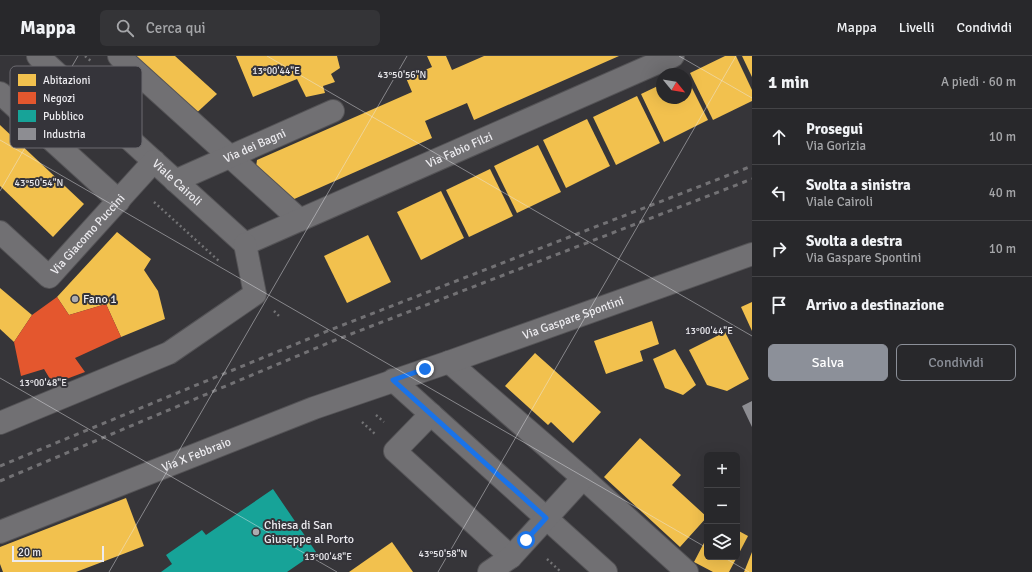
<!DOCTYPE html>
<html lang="it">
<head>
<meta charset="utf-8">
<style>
  body { margin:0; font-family:Signika,sans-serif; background:#343437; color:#f1f3f6 }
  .controls { position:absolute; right:12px; bottom:12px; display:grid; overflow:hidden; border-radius:6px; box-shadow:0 4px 16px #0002 }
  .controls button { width:36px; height:36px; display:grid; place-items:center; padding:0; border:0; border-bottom:1px solid #444447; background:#28282b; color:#f1f3f6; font:20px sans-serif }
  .compass { position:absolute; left:656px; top:12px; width:36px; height:36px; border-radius:50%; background:#28282b; box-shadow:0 4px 16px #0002; rotate:120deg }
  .scale { position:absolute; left:12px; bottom:10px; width:92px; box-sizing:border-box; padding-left:4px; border:2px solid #ecebef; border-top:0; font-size:11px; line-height:14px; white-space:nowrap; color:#ecebef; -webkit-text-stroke:3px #35343a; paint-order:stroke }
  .stop { position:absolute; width:12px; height:12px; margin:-9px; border:3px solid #1a73e8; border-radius:50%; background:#fff }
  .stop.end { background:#1a73e8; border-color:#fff; box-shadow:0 1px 4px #0008 }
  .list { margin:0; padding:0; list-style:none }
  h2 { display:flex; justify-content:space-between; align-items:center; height:52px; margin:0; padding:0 16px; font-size:17px }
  h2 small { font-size:13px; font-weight:400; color:#a5a6a9 }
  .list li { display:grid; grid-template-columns:26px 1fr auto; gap:12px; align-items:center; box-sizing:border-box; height:56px; padding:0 16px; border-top:1px solid #444447 }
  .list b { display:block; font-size:15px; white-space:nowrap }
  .list p { margin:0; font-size:13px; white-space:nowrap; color:#a5a6a9 }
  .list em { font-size:13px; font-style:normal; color:#a5a6a9 }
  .actions { display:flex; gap:8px; padding:12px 16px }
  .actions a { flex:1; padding:9px 0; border:1px solid #8c9099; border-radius:6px; text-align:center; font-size:14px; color:#8c9099 }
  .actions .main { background:#8c9099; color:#fff }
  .icon { flex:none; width:22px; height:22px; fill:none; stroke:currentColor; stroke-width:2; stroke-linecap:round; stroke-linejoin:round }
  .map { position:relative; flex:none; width:752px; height:516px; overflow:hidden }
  header { display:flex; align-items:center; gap:24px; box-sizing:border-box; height:56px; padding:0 20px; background:#28282b; border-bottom:1px solid #444447 }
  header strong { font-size:19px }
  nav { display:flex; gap:22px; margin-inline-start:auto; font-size:14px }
  .search { width:280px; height:36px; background:#343437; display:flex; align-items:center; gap:10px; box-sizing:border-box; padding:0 14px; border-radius:6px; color:#a5a6a9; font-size:15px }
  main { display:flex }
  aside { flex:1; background:#28282b }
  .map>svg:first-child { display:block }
  .homes { fill:#f2c14e }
  .shops { fill:#e4572e }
  .public { fill:#17a398 }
  .industry { fill:#8d8d92 }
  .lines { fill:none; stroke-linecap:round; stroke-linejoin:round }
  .minor-casing { stroke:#545356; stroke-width:24 }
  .path { stroke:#737375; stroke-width:2.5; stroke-dasharray:2 3; stroke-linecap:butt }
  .minor { stroke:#717073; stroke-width:22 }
  .rail { stroke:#727174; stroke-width:3; stroke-dasharray:5 5; stroke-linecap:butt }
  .route { stroke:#1a73e8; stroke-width:5 }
  .ticks { fill:none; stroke:#ecebef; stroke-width:1; stroke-opacity:0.45 }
  .poi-dot { fill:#acabaf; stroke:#35343a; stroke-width:1.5 }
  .labels { text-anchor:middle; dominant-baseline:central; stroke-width:4; stroke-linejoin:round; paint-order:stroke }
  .street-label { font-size:12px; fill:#ecebef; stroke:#35343a }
  .poi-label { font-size:12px; fill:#ecebef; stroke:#35343a; text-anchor:start }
  .key { fill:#35343a; stroke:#6c6b70; stroke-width:1 }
  .key-label { font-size:11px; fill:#ecebef }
  .ticks-label { font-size:10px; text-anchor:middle; fill:#ecebef; stroke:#35343a; stroke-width:4; stroke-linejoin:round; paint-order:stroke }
</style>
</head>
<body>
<header>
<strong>Mappa</strong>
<div class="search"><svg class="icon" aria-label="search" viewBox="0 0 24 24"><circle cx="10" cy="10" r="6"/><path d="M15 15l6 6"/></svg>Cerca qui</div>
<nav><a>Mappa</a><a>Livelli</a><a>Condividi</a></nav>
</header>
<main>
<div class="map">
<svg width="752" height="516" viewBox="0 0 752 516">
  <rect width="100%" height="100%" fill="#363539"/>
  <!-- homes -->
  <g class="homes">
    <polygon points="123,0 175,0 217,38 191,62"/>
    <polygon points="236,0 337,0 340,12 331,18 335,26 323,30 325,37 306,41 297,23 253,41"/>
    <polygon points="427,0 446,0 452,14 484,0 619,0 474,64 467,47 425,65 432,82 292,144 256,111 257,104 412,36 406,22 432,11"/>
    <polygon points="725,0 736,0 752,34 752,45 713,64 690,17"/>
    <polygon points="742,0 752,0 752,21"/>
    <polygon points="686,20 708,64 664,86 641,38 662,28 662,42 686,42"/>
    <polygon points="637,40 660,87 616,109 593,61"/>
    <polygon points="587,63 610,110 566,132 543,84"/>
    <polygon points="0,69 84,148 53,181 0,130"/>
    <polygon points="538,89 561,136 517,157 494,110"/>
    <polygon points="490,113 513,160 469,181 446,134"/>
    <polygon points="441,135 464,182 421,204 397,156"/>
    <polygon points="117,176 151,203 144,214 158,235 165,263 121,281 106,248 69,259 57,241"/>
    <polygon points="368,179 391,226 347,247 324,200"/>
    <polygon points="0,232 32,259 14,286 0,273"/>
    <polygon points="752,246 752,275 741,251"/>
    <polygon points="652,265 659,288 640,295 643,305 606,318 594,285"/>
    <polygon points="725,276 749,323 727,335 707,329 689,294"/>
    <polygon points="675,293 696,329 683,339 665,332 653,303"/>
    <polygon points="535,297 601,356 573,387 551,366 548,369 505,330"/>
    <polygon points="640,382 681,419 672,429 707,461 680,491 604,421"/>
    <polygon points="126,442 144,490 76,516 3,516 0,508 0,491"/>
    <polygon points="737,474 748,480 737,501"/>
    <polygon points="707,481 707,501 737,501 729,516 713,516 694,506"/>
    <polygon points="392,486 413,516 349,516"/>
    <polygon points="752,496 752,516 744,516"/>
  </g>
  <!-- shops -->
  <polygon class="shops" points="57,241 69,259 106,248 121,281 75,302 85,316 53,328 44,313 21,320 14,286 32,259"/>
  <!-- public -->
  <polygon class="public" points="273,433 316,496 287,516 161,516 172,508 166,499 202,474 206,479"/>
  <!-- industry -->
  <polygon class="industry" points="752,345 752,371 742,350"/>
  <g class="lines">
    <defs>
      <g id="minor">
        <path id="s1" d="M 38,0 L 245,188"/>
        <polyline points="119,0 300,164"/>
        <polyline points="0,37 119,145"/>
        <path id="s2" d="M 175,125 L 333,55"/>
        <path id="s3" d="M 0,176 L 49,221 L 154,105"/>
        <path id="s4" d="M 245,188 L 673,0"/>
        <polyline points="449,306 583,422 687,516"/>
        <polyline points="393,324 606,516"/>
        <polyline points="431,358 395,395 511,501"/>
        <polyline points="0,367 169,297 255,238 245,188"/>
        <path id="s5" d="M 0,476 L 314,352 L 449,306 L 752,198"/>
        <polyline points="489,516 511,501 583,422"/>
      </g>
    </defs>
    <!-- minor casing -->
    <use href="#minor" class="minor-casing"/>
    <!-- path -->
    <g class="path">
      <polyline points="85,0 92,6"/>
      <polyline points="154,146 220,206"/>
      <polyline points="274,255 281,262"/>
      <polyline points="376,359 384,366"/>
      <polyline points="362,366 375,378"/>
      <polyline points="547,503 561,516"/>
    </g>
    <!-- minor -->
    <use href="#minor" class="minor"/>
    <!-- rail -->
    <g class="rail">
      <polyline points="0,410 330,274 752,110"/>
      <polyline points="0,425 333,285 752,123"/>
    </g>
  </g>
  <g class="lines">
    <!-- route -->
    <polyline class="route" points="425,313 393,324 546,462 526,484"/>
  </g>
  <!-- ticks -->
  <path class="ticks" d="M 267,0 L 752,280M 679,0 L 752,42M 0,84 L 707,492M 0,135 L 78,0M 0,322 L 337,516M 723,501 L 749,516M 109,516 L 407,0M 438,516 L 736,0"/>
  <!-- markers -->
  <g class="poi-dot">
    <circle cx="75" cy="243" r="4"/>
    <circle cx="256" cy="476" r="4"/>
  </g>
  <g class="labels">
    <!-- street labels -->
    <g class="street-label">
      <text stroke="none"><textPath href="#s2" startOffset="87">Via dei Bagni</textPath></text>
      <text stroke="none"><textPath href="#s4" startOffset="234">Via Fabio Filzi</textPath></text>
      <text stroke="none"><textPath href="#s1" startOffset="188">Viale Cairoli</textPath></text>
      <text stroke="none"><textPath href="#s3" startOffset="124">Via Giacomo Puccini</textPath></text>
      <text stroke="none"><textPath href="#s5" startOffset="612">Via Gaspare Spontini</textPath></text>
      <text stroke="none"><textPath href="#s5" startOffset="211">Via X Febbraio</textPath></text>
    </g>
    <!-- poi labels -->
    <g class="poi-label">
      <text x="83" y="243">Fano 1</text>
      <text x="264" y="469">Chiesa di San<tspan x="264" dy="14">Giuseppe al Porto</tspan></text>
    </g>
  </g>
  <!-- legend -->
  <rect x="10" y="10" width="132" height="82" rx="6" class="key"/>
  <rect x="18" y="18" width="18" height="12" fill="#f2c14e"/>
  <rect x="18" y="36" width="18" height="12" fill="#e4572e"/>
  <rect x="18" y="54" width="18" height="12" fill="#17a398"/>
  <rect x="18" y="72" width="18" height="12" fill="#8d8d92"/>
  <g class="key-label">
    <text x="43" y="28">Abitazioni</text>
    <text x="43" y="46">Negozi</text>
    <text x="43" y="64">Pubblico</text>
    <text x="43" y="82">Industria</text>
  </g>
  <g class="ticks-label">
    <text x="276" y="18">13°00'44"E</text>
    <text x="402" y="22">43°50'56"N</text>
    <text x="39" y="130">43°50'54"N</text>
    <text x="709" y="278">13°00'44"E</text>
    <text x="43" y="330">13°00'48"E</text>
    <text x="443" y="501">43°50'58"N</text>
    <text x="328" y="504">13°00'48"E</text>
  </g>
</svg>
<div class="controls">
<button>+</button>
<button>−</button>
<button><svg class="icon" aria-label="layers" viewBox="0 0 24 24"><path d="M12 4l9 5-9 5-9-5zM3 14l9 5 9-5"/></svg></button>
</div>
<svg class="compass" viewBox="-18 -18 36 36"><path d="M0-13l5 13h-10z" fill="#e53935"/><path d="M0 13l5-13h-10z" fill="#a5a6a9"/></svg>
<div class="scale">20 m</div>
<div class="stop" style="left:526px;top:484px"></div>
<div class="stop end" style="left:425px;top:313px"></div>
</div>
<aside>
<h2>1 min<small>A piedi · 60 m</small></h2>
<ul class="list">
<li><svg class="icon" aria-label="ahead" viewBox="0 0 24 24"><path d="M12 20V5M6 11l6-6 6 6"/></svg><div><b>Prosegui</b><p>Via Gorizia</p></div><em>10 m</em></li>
<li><svg class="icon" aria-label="left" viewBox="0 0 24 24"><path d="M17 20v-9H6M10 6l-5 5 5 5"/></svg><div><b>Svolta a sinistra</b><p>Viale Cairoli</p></div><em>40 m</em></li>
<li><svg class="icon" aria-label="right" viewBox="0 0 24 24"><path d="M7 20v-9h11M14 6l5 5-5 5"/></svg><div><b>Svolta a destra</b><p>Via Gaspare Spontini</p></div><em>10 m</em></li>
<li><svg class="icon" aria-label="arrive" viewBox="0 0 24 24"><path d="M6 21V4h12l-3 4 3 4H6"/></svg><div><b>Arrivo a destinazione</b></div></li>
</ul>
<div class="actions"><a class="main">Salva</a><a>Condividi</a></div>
</aside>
</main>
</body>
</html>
